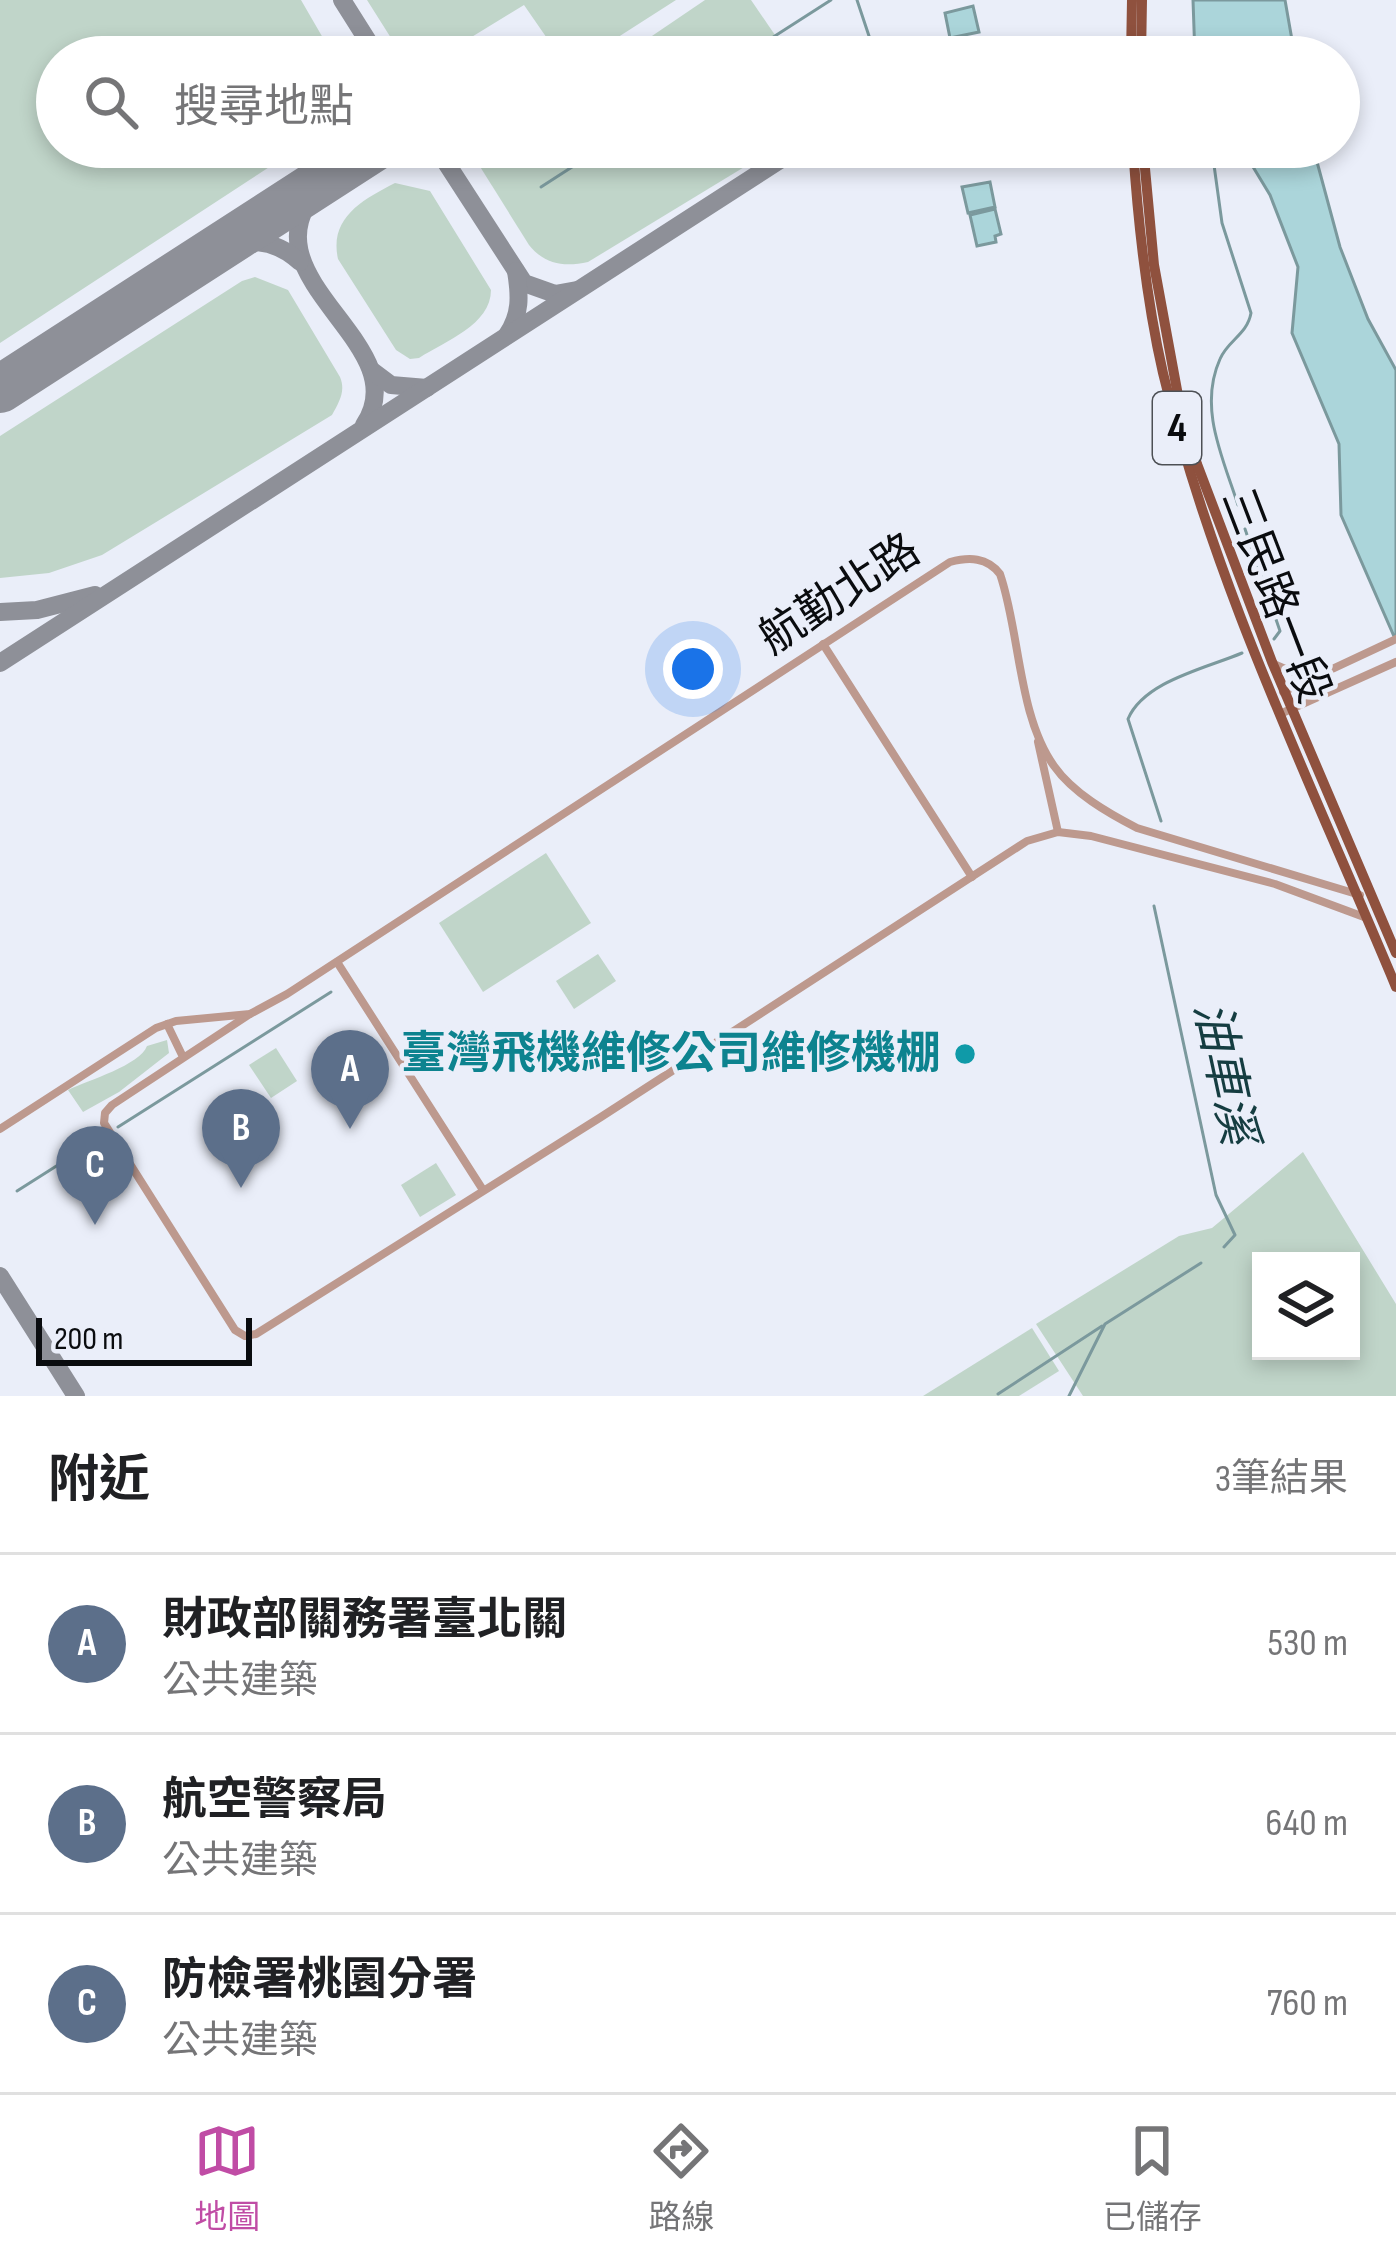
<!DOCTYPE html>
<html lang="zh-TW">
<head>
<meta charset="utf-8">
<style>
  body { margin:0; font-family:"Sofia Sans Condensed","Noto Sans TC",sans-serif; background:#f6f6f6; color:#202124 }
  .controls { position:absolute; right:36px; bottom:36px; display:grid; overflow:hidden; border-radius:0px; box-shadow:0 6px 18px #0003 }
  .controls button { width:108px; height:108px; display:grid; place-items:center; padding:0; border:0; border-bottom:3px solid #e0e0e0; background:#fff; color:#202124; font:60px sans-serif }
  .scale { position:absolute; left:36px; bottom:30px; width:216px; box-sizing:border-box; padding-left:12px; border:6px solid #0a0c0f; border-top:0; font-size:33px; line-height:42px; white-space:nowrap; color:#0a0c0f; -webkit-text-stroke:9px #eaeef9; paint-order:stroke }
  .you { position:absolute; left:693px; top:669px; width:42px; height:42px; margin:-30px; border:9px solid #fff; border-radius:50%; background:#1a73e8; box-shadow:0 0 0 18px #1a73e833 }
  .badge { display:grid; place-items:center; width:78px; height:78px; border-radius:50%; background:#c04ca5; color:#fff; font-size:39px; font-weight:700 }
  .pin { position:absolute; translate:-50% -99px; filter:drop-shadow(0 3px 6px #0008) }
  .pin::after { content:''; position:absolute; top:63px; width:42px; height:36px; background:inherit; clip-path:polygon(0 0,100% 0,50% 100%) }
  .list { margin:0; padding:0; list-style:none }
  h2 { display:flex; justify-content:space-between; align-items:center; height:156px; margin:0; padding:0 48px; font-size:51px }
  h2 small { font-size:39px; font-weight:400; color:#757577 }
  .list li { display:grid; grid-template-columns:78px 1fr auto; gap:36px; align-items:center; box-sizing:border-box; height:180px; padding:0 48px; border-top:3px solid #e0e0e0 }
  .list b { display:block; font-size:45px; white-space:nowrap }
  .list p { margin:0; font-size:39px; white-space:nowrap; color:#757577 }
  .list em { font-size:39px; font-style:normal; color:#757577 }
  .icon { flex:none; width:66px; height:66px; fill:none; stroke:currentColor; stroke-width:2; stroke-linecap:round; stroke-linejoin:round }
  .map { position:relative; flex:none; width:1396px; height:1396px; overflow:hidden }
  .search { position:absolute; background:#fff; box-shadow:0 6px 18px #0003; left:36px; right:36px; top:36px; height:132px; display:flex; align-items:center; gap:30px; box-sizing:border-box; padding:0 42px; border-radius:66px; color:#757577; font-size:45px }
  .sheet { height:696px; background:#fff }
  nav { display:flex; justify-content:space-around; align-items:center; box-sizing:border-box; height:168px; border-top:3px solid #e0e0e0; background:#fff; font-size:33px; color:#757577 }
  nav a { display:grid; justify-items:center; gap:6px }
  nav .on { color:#c04ca5 }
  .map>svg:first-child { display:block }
  .green { fill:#c0d5c9; fill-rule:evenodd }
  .water { fill:#abd5da; stroke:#7b999d; stroke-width:3 }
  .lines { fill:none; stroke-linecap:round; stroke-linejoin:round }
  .stream { stroke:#7b999d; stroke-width:3 }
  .taxiway { stroke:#8e9098; stroke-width:18 }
  .runway { stroke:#8e9098; stroke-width:48 }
  .minor { stroke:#bd998e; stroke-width:8 }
  .major { stroke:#8f513e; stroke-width:10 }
  .culture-dot { fill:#0f9aa8; stroke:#eaeef9; stroke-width:4.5 }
  .labels { text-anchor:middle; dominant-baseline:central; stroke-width:9; stroke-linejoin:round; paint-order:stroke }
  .shield { fill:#eaeef9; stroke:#4d5055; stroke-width:3 }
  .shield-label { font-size:42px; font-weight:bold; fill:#0a0c0f }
  .street-label { font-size:45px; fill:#0a0c0f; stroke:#eaeef9 }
  .culture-label { font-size:45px; font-weight:bold; fill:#0d838f; stroke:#eaeef9; text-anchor:end }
  .water-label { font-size:48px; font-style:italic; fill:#153d41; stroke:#eaeef9 }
</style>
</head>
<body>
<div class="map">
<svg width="1396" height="1396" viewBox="0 0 1396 1396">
  <rect width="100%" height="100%" fill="#eaeef9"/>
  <!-- green -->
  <g class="green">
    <polygon points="0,0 301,0 334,57 57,57 57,147 300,147 0,343"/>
    <polygon points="367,0 676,0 587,57 560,57 524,5 439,57 403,57"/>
    <polygon points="705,0 751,0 790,57 621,57"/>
    <path d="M 489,147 L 777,147 L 588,262 C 565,267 545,265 529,245 L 474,157 Z"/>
    <path d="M 395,183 L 430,191 L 491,290 C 491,325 445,341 419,358 L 410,359 L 396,350 L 338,259 C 329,218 362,200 395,183 Z"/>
    <path d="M 255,277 L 288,290 L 340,377 C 346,391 339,402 332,415 L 102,555 L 49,573 L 0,578 L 0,436 L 242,281 Z"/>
    <polygon points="546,853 591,923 483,992 439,923"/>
    <polygon points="598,954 616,981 574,1009 556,981"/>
    <path d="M 167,1040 L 169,1053 L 119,1092 L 83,1112 L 68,1090 C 89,1080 140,1065 147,1046 Z"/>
    <polygon points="276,1048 297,1081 271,1098 249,1065"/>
    <path d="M 1303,1152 L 1396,1304 L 1396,1396 L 1083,1396 L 1036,1324 L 1179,1236 L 1212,1228 ZM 1261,1261 L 1351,1261 L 1351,1351 L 1261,1351 Z"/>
    <polygon points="436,1163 456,1195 420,1217 401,1185"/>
    <polygon points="1032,1328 1059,1371 1019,1396 923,1396"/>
  </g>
  <!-- water -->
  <g class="water">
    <polygon points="1193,0 1285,0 1295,57 1195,57"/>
    <polygon points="973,6 979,32 950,38 945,13"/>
    <polygon points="1241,147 1313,147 1340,247 1368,319 1396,370 1396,641 1341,515 1339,444 1292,333 1298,267 1270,195"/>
    <polygon points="990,182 995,207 968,213 962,187"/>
    <polygon points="995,209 1001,234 995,236 996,242 977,246 970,215"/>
  </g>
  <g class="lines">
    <!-- stream -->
    <g class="stream">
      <polyline points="857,0 876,57"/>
      <polyline points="742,57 831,0"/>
      <path d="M 1221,147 L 1214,165 L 1222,223 L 1251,313 C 1247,335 1228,340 1220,359 C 1198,408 1223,458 1238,505"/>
      <polyline points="541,187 603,147"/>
      <polyline points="1245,529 1280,631 1274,639"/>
      <path d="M 1161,821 L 1128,719 C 1144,681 1207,668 1242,653"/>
      <polyline points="1154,906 1216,1195 1235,1235 1224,1247"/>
      <polyline points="118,1127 331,992"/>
      <polyline points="17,1191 99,1139"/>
      <polyline points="998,1394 1102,1326"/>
      <polyline points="1069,1396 1105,1324 1201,1263"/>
    </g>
    <!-- taxiway -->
    <g class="taxiway">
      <polyline points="342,0 378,57"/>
      <polyline points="436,147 524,283 555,294 577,290"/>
      <polyline points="363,155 385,147"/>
      <path d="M 330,176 C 223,274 422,339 364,425"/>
      <path d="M 212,252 C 245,238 273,237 300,262"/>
      <path d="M 507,335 C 521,314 520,296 516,271"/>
      <polyline points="371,370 391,385 427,388"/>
      <polyline points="0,612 37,610 95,595"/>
      <polyline points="0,663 800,147"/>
      <polyline points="0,1276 76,1396"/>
    </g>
    <!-- runway -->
    <polyline class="runway" points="0,389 375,147"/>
    <!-- minor -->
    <g class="minor">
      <polyline points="823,644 972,877"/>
      <polyline points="1276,665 1297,674 1313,674"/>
      <polyline points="1283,692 1396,639"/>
      <polyline points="1280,714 1396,662"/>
      <polyline points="1038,742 1058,832"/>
      <polyline points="337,962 483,1190"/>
      <polyline points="250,1014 112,1105 105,1113 104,1123 235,1330 245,1336 256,1334 601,1117 1027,841 1058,832 1091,836 1275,884 1364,917"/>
      <polyline points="167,1024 183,1057"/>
      <path d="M 0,1129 L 156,1028 L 176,1021 L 250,1014 L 287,994 L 950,562 C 969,557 987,557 1000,574 C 1020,632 1018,716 1054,766 C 1073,793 1108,813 1137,828 L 1360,895"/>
    </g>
    <!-- major -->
    <g class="major">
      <polyline points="1131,57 1132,0"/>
      <polyline points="1141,57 1142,0"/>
      <path d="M 1133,147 C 1138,223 1146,299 1163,373 C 1214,586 1312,785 1396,987"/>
      <polyline points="1143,147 1154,265 1179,401 1197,464 1272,662 1396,953"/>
    </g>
  </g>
  <!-- markers -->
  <circle class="culture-dot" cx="965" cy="1054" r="12"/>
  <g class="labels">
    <!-- shield labels -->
    <rect class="shield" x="1153" y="392" width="48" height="72" rx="9"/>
    <g class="shield-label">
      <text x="1177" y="428">4</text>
    </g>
    <!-- street labels -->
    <g class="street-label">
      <text transform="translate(840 595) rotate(-33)">航勤北路</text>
      <text transform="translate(1275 596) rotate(69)">三民路一段</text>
    </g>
    <!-- culture labels -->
    <g class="culture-label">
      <text x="941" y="1054">臺灣飛機維修公司維修機棚</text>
    </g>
    <!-- water labels -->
    <g class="water-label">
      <text transform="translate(1224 1073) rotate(78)">油車溪</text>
    </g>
  </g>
</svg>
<div class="controls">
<button><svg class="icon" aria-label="layers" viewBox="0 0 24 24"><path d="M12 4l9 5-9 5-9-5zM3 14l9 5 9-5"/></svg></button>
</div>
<div class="scale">200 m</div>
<div class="you"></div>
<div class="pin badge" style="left:350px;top:1129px;background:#5c6f8a">A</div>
<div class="pin badge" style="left:241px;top:1188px;background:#5c6f8a">B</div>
<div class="pin badge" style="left:95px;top:1225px;background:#5c6f8a">C</div>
<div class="search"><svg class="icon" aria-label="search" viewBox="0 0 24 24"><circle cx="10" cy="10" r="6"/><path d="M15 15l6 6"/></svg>搜尋地點</div>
</div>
<section class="sheet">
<h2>附近<small>3筆結果</small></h2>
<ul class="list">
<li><span class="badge" style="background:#5c6f8a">A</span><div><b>財政部關務署臺北關</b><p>公共建築</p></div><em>530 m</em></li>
<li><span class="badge" style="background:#5c6f8a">B</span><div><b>航空警察局</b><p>公共建築</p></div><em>640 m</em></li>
<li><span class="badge" style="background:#5c6f8a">C</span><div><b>防檢署桃園分署</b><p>公共建築</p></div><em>760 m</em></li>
</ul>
</section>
<nav>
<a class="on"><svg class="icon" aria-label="map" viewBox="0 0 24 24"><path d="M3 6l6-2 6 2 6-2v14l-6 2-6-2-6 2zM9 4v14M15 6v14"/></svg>地圖</a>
<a><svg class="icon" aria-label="directions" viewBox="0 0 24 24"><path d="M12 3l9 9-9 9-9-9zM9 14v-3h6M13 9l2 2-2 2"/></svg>路線</a>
<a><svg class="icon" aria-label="saved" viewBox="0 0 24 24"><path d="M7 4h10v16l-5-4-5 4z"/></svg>已儲存</a>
</nav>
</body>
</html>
